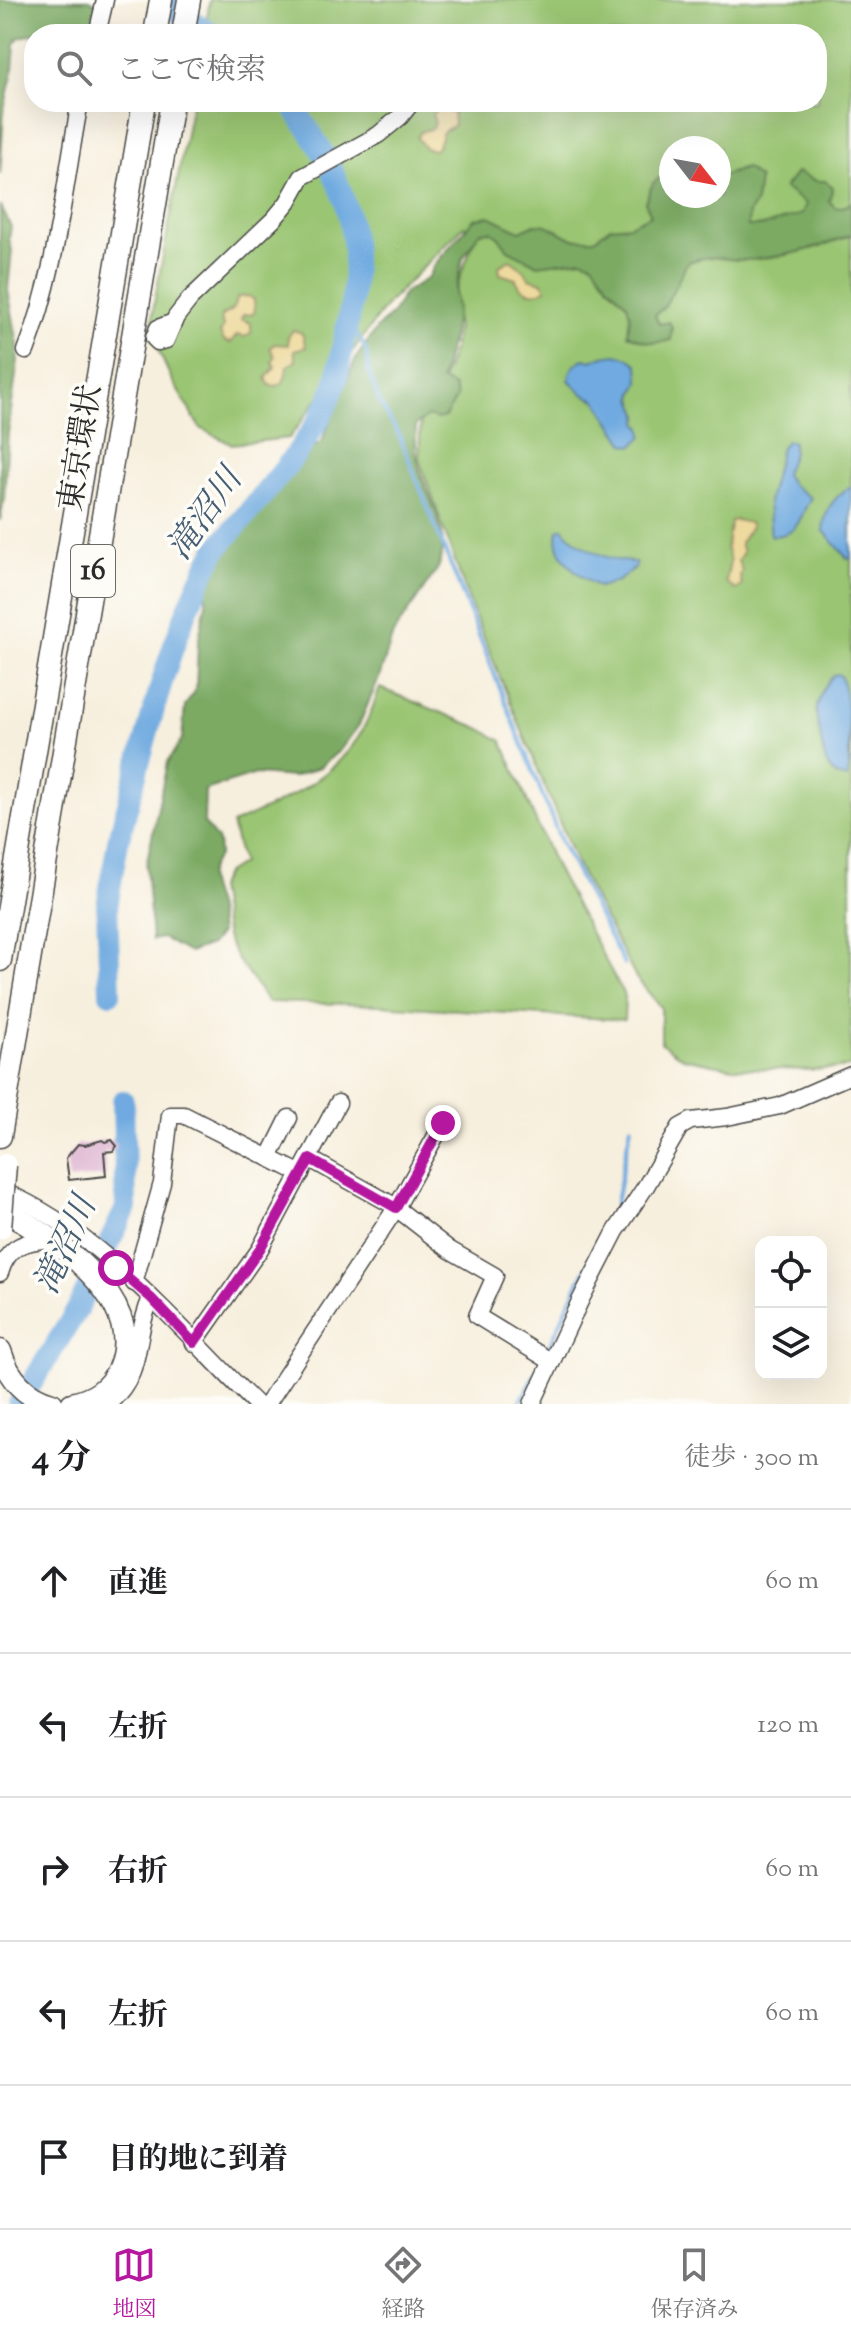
<!DOCTYPE html>
<html lang="ja">
<head>
<meta charset="utf-8">
<style>
  body { margin:0; font-family:"Sorts Mill Goudy","Noto Serif JP",serif; background:#f2f2f2; color:#202124 }
  .controls { position:absolute; right:24px; bottom:24px; display:grid; overflow:hidden; border-radius:16px; box-shadow:0 8px 32px #0002 }
  .controls button { width:72px; height:72px; display:grid; place-items:center; padding:0; border:0; border-bottom:2px solid #e0e0e0; background:#fff; color:#202124; font:40px sans-serif }
  .compass { position:absolute; left:659px; top:136px; width:72px; height:72px; border-radius:50%; background:#fff; box-shadow:0 8px 32px #0002; rotate:121deg }
  .stop { position:absolute; width:24px; height:24px; margin:-18px; border:6px solid #b5179e; border-radius:50%; background:#fff }
  .stop.end { background:#b5179e; border-color:#fff; box-shadow:0 2px 8px #0008 }
  .list { margin:0; padding:0; list-style:none }
  h2 { display:flex; justify-content:space-between; align-items:center; height:104px; margin:0; padding:0 32px; font-size:34px }
  h2 small { font-size:26px; font-weight:400; color:#757577 }
  .list li { display:grid; grid-template-columns:52px 1fr auto; gap:24px; align-items:center; box-sizing:border-box; height:144px; padding:0 32px; border-top:2px solid #e0e0e0 }
  .list b { display:block; font-size:30px; white-space:nowrap }
  .list em { font-size:26px; font-style:normal; color:#757577 }
  .icon { flex:none; width:44px; height:44px; fill:none; stroke:currentColor; stroke-width:2; stroke-linecap:round; stroke-linejoin:round }
  .map { position:relative; flex:none; width:851px; height:1404px; overflow:hidden }
  .search { position:absolute; background:#fff; box-shadow:0 8px 32px #0002; left:24px; right:24px; top:24px; height:88px; display:flex; align-items:center; gap:20px; box-sizing:border-box; padding:0 28px; border-radius:32px; color:#757577; font-size:30px }
  .sheet { height:824px; background:#fff }
  nav { display:flex; justify-content:space-around; align-items:center; box-sizing:border-box; height:112px; border-top:2px solid #e0e0e0; background:#fff; font-size:22px; color:#757577 }
  nav a { display:grid; justify-items:center; gap:4px }
  nav .on { color:#b5179e }
  .map>svg:first-child { display:block }
  .green { fill:#9ac572; stroke:#62784e; stroke-width:2; fill-rule:evenodd }
  .forest { fill:#7baa64; stroke:#536a48; stroke-width:2 }
  .sand { fill:#eeda9e; stroke:#8c8264; stroke-width:2 }
  .water { fill:#6faae0; stroke:#4d6a86; stroke-width:2 }
  .lines { fill:none; stroke-linecap:round; stroke-linejoin:round }
  .stream { stroke:#6faae0; stroke-width:4 }
  .river { stroke:#6faae0; stroke-width:22 }
  .building { fill:#ddb1d0 }
  .minor-casing { stroke:#4a4846; stroke-width:19 }
  .highway-casing { stroke:#4a4846; stroke-width:25 }
  .minor { stroke:#fff; stroke-width:16 }
  .highway { stroke:#fff; stroke-width:22 }
  .highway-bridge-casing { stroke:#4a4846; stroke-width:25; stroke-linecap:butt }
  .highway-bridge { stroke:#fff; stroke-width:22 }
  .route { stroke:#b5179e; stroke-width:10 }
  .labels { text-anchor:middle; dominant-baseline:central; stroke-width:7; stroke-linejoin:round; paint-order:stroke }
  .shield { fill:#fdfcf7; stroke:#6a6a68; stroke-width:2 }
  .shield-label { font-size:30px; font-weight:bold; fill:#2b2b2b }
  .street-label { font-size:32px; fill:#2b2b2b; stroke:#fdfcf7 }
  .water-label { font-size:34px; font-style:italic; fill:#465e73; stroke:#fdfcf7 }
</style>
</head>
<body>
<div class="map">
<svg width="851" height="1404" viewBox="0 0 851 1404">
  <rect width="100%" height="100%" fill="#fdfcf7"/>
  <filter id="ink" filterUnits="userSpaceOnUse"><feTurbulence type="fractalNoise" baseFrequency=".0125" numOctaves="2"/><feDisplacementMap in="SourceGraphic" scale="16" xChannelSelector="R" yChannelSelector="G"/><feConvolveMatrix kernelMatrix="1 2 1 2 8 2 1 2 1" color-interpolation-filters="sRGB"/></filter>
  <filter id="wash" filterUnits="userSpaceOnUse"><feTurbulence type="fractalNoise" baseFrequency=".006" numOctaves="4" result="noise"/><feDisplacementMap in="SourceGraphic" scale="32" xChannelSelector="R" yChannelSelector="G"/><feGaussianBlur stdDeviation="1.8" result="paint"/><feColorMatrix in="noise" values="0 0 0 0 0 0 0 0 0 0 0 0 0 0 0 0 0 1.4 0 .05"/><feComposite in="paint" operator="in"/></filter>
  <g filter="url(#wash)">
    <rect width="100%" height="100%" fill="#f7efdd"/>
    <!-- green -->
    <g class="green">
      <path d="M 210,0 L 851,0 L 851,1067 L 812,1070 L 733,1068 L 683,1058 L 661,1043 L 661,1007 L 636,978 L 577,865 L 471,606 L 419,459 L 421,414 L 440,387 L 453,350 L 457,328 L 453,302 L 461,274 L 476,236 L 464,226 L 388,303 L 289,438 L 231,444 L 200,428 L 173,382 L 151,335 L 154,304 L 192,102 L 817,102 L 817,34 L 204,34 ZM 671,148 L 719,148 L 719,196 L 671,196 Z"/>
      <path d="M 380,688 L 479,728 L 502,741 L 555,866 L 625,997 L 624,1020 L 378,1005 L 268,1002 L 237,959 L 226,937 L 218,888 L 225,874 L 242,863 L 232,824 C 273,806 320,786 349,750 C 364,732 372,710 380,688 Z"/>
    </g>
    <!-- forest -->
    <g class="forest">
      <polygon points="0,0 89,0 99,5 95,34 42,31 18,38 15,44 13,70 4,110 0,175"/>
      <path d="M 746,168 L 759,179 L 756,202 L 749,213 L 748,226 L 763,226 L 802,214 L 806,204 L 784,188 L 797,172 L 816,181 L 825,181 L 833,187 L 829,201 L 836,208 L 846,206 L 851,202 L 851,235 C 817,249 785,257 748,260 C 724,261 711,252 687,263 L 665,306 L 655,315 L 659,324 L 669,322 L 672,327 L 671,340 C 655,345 643,342 628,334 L 630,315 L 627,304 L 609,286 L 593,263 L 582,259 L 538,265 L 508,250 L 499,237 L 491,231 L 480,232 L 463,258 L 455,291 L 457,309 L 453,334 L 441,380 L 454,387 L 457,397 L 445,417 L 437,419 L 428,416 L 416,425 C 416,437 415,452 418,463 C 426,498 454,532 438,568 L 393,634 L 379,678 L 359,725 L 340,750 L 320,767 L 293,777 L 256,774 L 205,790 L 204,823 L 218,841 L 219,855 C 202,877 209,882 216,906 C 218,915 219,924 220,933 L 211,945 L 189,953 L 162,938 L 152,940 L 146,866 L 167,763 L 182,739 L 185,706 L 196,689 L 198,643 L 206,603 L 206,581 L 263,503 L 309,449 L 321,443 L 356,358 L 378,327 L 392,314 L 404,293 L 429,277 L 435,264 L 474,219 L 489,216 L 520,231 L 535,224 L 547,225 L 573,239 L 595,239 L 610,227 L 630,225 L 651,215 L 645,202 L 653,183 L 663,175 L 671,183 L 671,196 L 719,196 L 719,175 L 725,175 Z"/>
      <polygon points="0,205 11,227 9,239 12,250 8,290 18,344 18,360 8,433 4,499 0,521"/>
    </g>
    <!-- sand -->
    <g class="sand">
      <polygon points="441,107 453,113 454,125 443,132 437,148 433,150 425,148 417,138 420,132 433,128 435,123 432,114"/>
      <path d="M 510,260 L 524,270 L 529,278 L 542,282 L 546,289 C 534,296 520,292 516,279 L 500,274 L 499,266 Z"/>
      <polygon points="249,296 254,300 255,311 253,314 243,315 241,319 251,323 251,333 244,337 237,335 231,343 224,341 220,333 223,328 221,316 232,310 238,297"/>
      <path d="M 293,330 L 302,333 L 306,347 L 294,350 L 296,361 L 287,366 C 286,378 284,389 269,385 L 266,378 L 275,367 L 272,361 L 275,357 L 270,348 L 274,344 L 288,345 L 288,337 Z"/>
      <polygon points="736,520 749,523 751,527 740,543 743,552 738,561 742,571 740,576 742,586 735,590 726,582 730,561 726,547 731,521"/>
    </g>
    <!-- water -->
    <g class="water">
      <path d="M 616,354 L 629,358 L 638,365 C 638,370 639,375 639,380 C 638,388 631,393 634,401 C 637,411 641,411 638,422 L 642,428 L 643,436 L 633,446 L 625,444 L 596,400 L 583,394 L 569,380 C 570,369 574,364 584,359 L 592,361 L 603,356 Z"/>
      <path d="M 787,440 L 793,442 L 793,453 L 785,474 L 792,485 L 811,498 C 798,518 801,536 771,536 L 768,502 L 781,447 Z"/>
      <path d="M 851,486 L 851,559 L 847,558 L 823,530 C 825,509 833,498 851,486 Z"/>
      <path d="M 563,528 C 579,549 611,562 636,562 L 636,567 L 618,581 L 599,587 C 578,576 552,556 558,530 Z"/>
      <path d="M 836,674 L 840,675 C 849,694 851,760 847,778 C 824,777 823,751 820,733 C 818,725 815,715 817,707 C 819,696 826,680 836,674 Z"/>
    </g>
    <g class="lines">
      <!-- stream -->
      <g class="stream">
        <polyline points="350,322 366,350 369,373 380,403 399,435 562,844 624,964"/>
        <polyline points="548,1349 578,1284 613,1218 631,1126"/>
        <polyline points="519,1404 539,1366"/>
      </g>
      <!-- river -->
      <g class="river">
        <polyline points="166,0 174,9 212,34"/>
        <path d="M 110,993 L 107,906 L 118,841 C 145,746 165,646 211,559 C 216,548 226,539 233,530 C 254,505 276,481 295,455 C 311,433 329,407 336,381 C 340,367 341,353 344,339 C 369,244 348,179 289,102"/>
        <polyline points="19,1404 77,1310 126,1208 123,1101"/>
      </g>
    </g>
    <g id="blocks">
      <!-- building -->
      <polygon class="building" points="102,1140 105,1142 112,1140 117,1146 113,1151 104,1152 106,1176 69,1180 66,1158 78,1144 85,1145"/>
    </g>
  </g>
  <g filter="url(#ink)">
    <use href="#blocks" fill-opacity="0" stroke="#4a4846" stroke-width="2"/>
    <g class="lines">
      <defs>
        <g id="minor">
          <polyline points="97,34 105,0"/>
          <polyline points="174,322 158,328 154,338 158,342 166,340 176,317 190,299 274,219 288,202 302,177 378,135 400,117 412,102"/>
          <path d="M 26,351 C 57,271 64,186 80,102"/>
          <polyline points="269,1158 289,1118"/>
          <polyline points="310,1159 391,1204 450,1250 495,1276 477,1316 552,1362"/>
          <path d="M 0,1190 C 101,1231 180,1329 256,1404"/>
          <path d="M 0,1273 C 8,1245 25,1241 53,1239"/>
          <polyline points="134,1283 162,1183 170,1115 184,1115 301,1174"/>
          <polyline points="194,1343 260,1249 338,1103"/>
          <path d="M 108,1404 C 147,1369 132,1340 151,1298"/>
          <polyline points="267,1404 396,1208 443,1123"/>
          <polyline points="532,1404 581,1299 616,1231 646,1186 680,1127 691,1121 727,1117 780,1106 851,1075"/>
        </g>
        <g id="highway">
          <polyline points="155,34 161,0"/>
          <polyline points="183,34 189,0"/>
          <polyline points="0,960 144,102"/>
          <polyline points="0,1136 172,102"/>
          <path d="M 0,1209 C 50,1234 149,1299 119,1368 C 110,1389 94,1399 72,1404"/>
          <path d="M 0,1351 C 8,1377 25,1397 52,1404"/>
        </g>
      </defs>
      <!-- minor casing -->
      <use href="#minor" class="minor-casing"/>
      <!-- highway casing -->
      <use href="#highway" class="highway-casing"/>
      <!-- minor -->
      <use href="#minor" class="minor"/>
      <!-- highway -->
      <use href="#highway" class="highway"/>
      <defs>
        <polyline id="highway-bridge" points="0,1228 5,1165"/>
      </defs>
      <!-- highway-bridge casing -->
      <use href="#highway-bridge" class="highway-bridge-casing"/>
      <!-- highway-bridge -->
      <use href="#highway-bridge" class="highway-bridge"/>
    </g>
  </g>
  <g class="lines" filter="url(#ink)">
    <!-- route -->
    <polyline class="route" points="116,1268 151,1298 194,1343 260,1249 310,1159 396,1208 443,1123"/>
  </g>
  <g class="labels">
    <!-- shield labels -->
    <rect class="shield" x="71" y="545" width="44" height="52" rx="6"/>
    <g class="shield-label">
      <text x="93" y="571">16</text>
    </g>
    <!-- street labels -->
    <g class="street-label">
      <text transform="translate(82 448) rotate(-81)">東京環状</text>
    </g>
    <!-- water labels -->
    <g class="water-label">
      <text transform="translate(206 515) rotate(-55)">滝沼川</text>
      <text transform="translate(67 1246) rotate(-66)">滝沼川</text>
    </g>
  </g>
</svg>
<div class="controls">
<button><svg class="icon" aria-label="locate" viewBox="0 0 24 24"><circle cx="12" cy="12" r="6"/><path d="M12 2v4M12 18v4M2 12h4M18 12h4"/></svg></button>
<button><svg class="icon" aria-label="layers" viewBox="0 0 24 24"><path d="M12 4l9 5-9 5-9-5zM3 14l9 5 9-5"/></svg></button>
</div>
<svg class="compass" viewBox="-18 -18 36 36"><path d="M0-13l5 13h-10z" fill="#e53935"/><path d="M0 13l5-13h-10z" fill="#757577"/></svg>
<div class="stop" style="left:116px;top:1268px"></div>
<div class="stop end" style="left:443px;top:1123px"></div>
<div class="search"><svg class="icon" aria-label="search" viewBox="0 0 24 24"><circle cx="10" cy="10" r="6"/><path d="M15 15l6 6"/></svg>ここで検索</div>
</div>
<section class="sheet">
<h2>4 分<small>徒歩 · 300 m</small></h2>
<ul class="list">
<li><svg class="icon" aria-label="ahead" viewBox="0 0 24 24"><path d="M12 20V5M6 11l6-6 6 6"/></svg><div><b>直進</b></div><em>60 m</em></li>
<li><svg class="icon" aria-label="left" viewBox="0 0 24 24"><path d="M17 20v-9H6M10 6l-5 5 5 5"/></svg><div><b>左折</b></div><em>120 m</em></li>
<li><svg class="icon" aria-label="right" viewBox="0 0 24 24"><path d="M7 20v-9h11M14 6l5 5-5 5"/></svg><div><b>右折</b></div><em>60 m</em></li>
<li><svg class="icon" aria-label="left" viewBox="0 0 24 24"><path d="M17 20v-9H6M10 6l-5 5 5 5"/></svg><div><b>左折</b></div><em>60 m</em></li>
<li><svg class="icon" aria-label="arrive" viewBox="0 0 24 24"><path d="M6 21V4h12l-3 4 3 4H6"/></svg><div><b>目的地に到着</b></div></li>
</ul>
</section>
<nav>
<a class="on"><svg class="icon" aria-label="map" viewBox="0 0 24 24"><path d="M3 6l6-2 6 2 6-2v14l-6 2-6-2-6 2zM9 4v14M15 6v14"/></svg>地図</a>
<a><svg class="icon" aria-label="directions" viewBox="0 0 24 24"><path d="M12 3l9 9-9 9-9-9zM9 14v-3h6M13 9l2 2-2 2"/></svg>経路</a>
<a><svg class="icon" aria-label="saved" viewBox="0 0 24 24"><path d="M7 4h10v16l-5-4-5 4z"/></svg>保存済み</a>
</nav>
</body>
</html>
